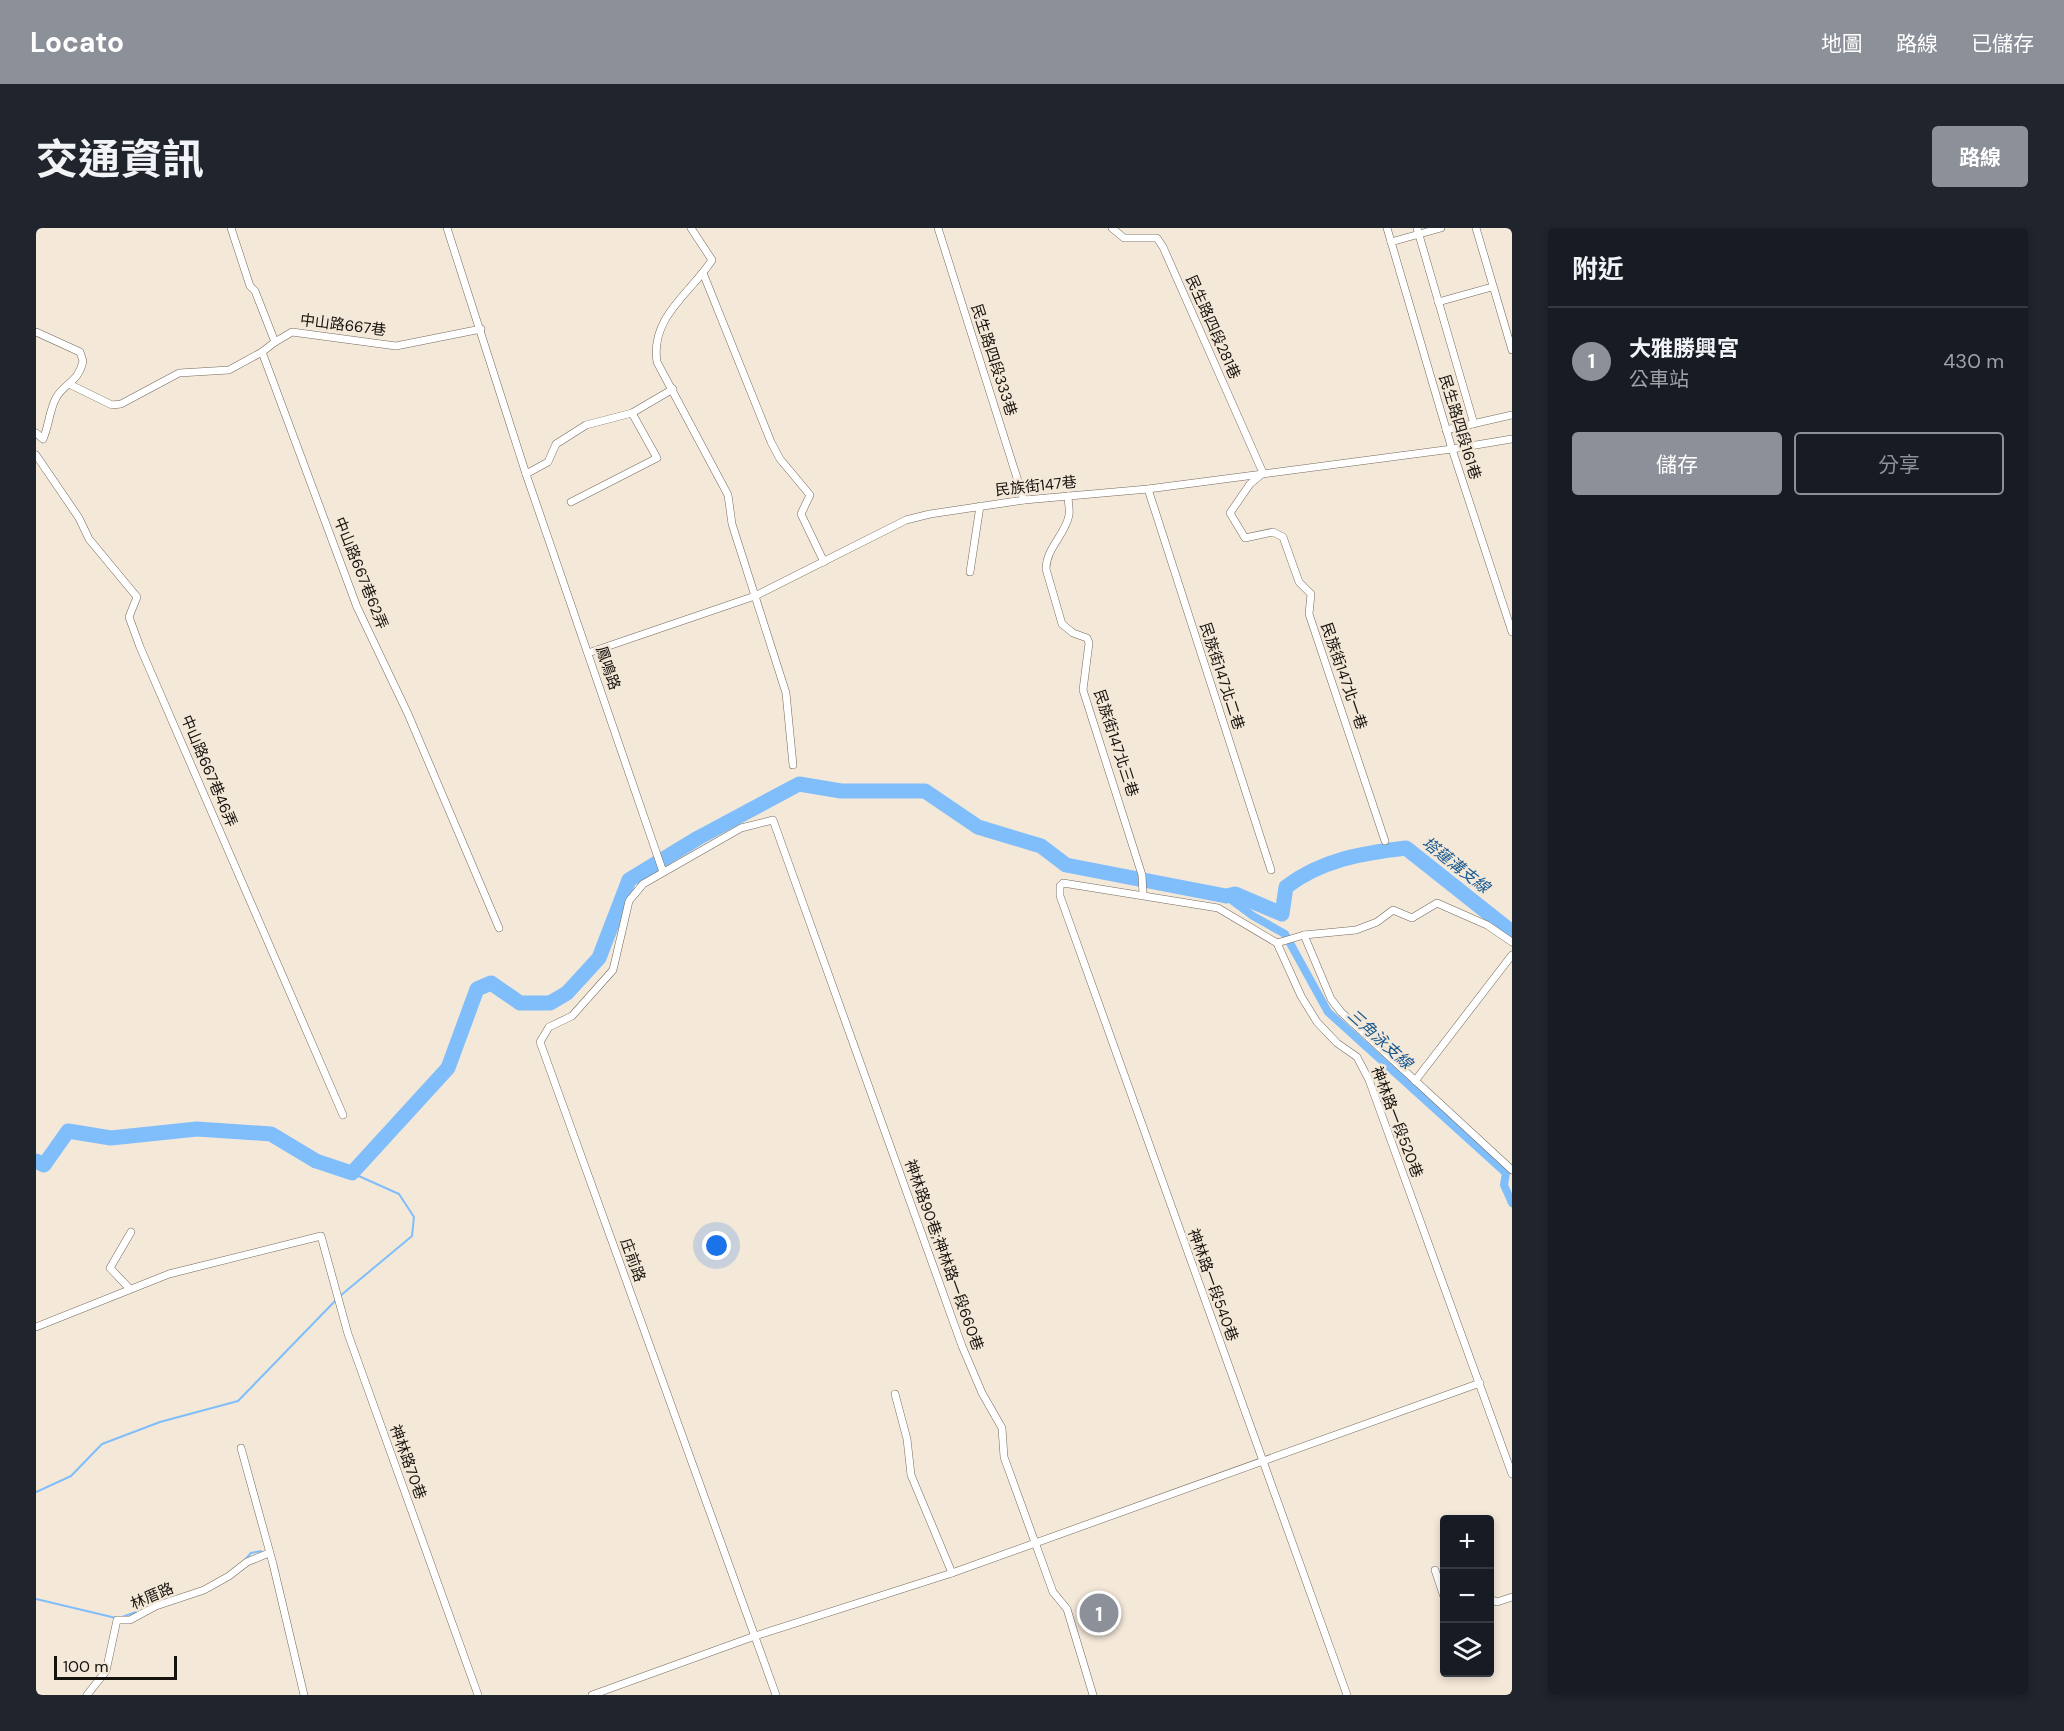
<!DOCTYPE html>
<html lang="zh-TW">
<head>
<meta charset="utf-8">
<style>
  body { margin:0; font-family:"DM Sans","Noto Sans TC",sans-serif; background:#20242c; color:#f1f3f6 }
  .controls { position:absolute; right:18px; bottom:18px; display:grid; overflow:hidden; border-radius:6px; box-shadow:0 3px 9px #0003 }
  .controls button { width:54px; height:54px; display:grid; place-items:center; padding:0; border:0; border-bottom:2px solid #363941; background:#171b24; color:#f1f3f6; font:30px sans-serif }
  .scale { position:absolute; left:18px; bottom:15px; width:123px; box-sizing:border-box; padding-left:6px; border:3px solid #16120d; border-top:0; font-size:16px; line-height:21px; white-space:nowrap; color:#16120d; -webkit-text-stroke:4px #f4e8d9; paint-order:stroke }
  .you { position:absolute; left:681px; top:1018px; width:21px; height:21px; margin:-15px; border:4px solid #fff; border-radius:50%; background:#1a73e8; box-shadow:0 0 0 9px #1a73e833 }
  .badge { display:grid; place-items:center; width:39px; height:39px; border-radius:50%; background:#8c9099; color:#fff; font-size:20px; font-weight:700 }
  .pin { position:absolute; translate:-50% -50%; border:3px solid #fff; box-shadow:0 2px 6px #0006 }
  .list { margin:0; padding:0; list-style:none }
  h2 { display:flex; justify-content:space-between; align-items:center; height:78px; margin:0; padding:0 24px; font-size:26px }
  h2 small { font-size:20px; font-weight:400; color:#9ea1a6 }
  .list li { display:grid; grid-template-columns:39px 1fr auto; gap:18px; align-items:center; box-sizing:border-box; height:108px; padding:0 24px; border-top:2px solid #363941 }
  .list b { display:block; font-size:22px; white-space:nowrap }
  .list p { margin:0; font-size:20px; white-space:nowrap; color:#9ea1a6 }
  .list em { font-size:20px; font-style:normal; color:#9ea1a6 }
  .actions { display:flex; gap:12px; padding:18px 24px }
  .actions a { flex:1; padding:14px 0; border:2px solid #8c9099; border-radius:6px; text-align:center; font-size:21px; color:#8c9099 }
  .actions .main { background:#8c9099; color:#fff }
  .icon { flex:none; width:33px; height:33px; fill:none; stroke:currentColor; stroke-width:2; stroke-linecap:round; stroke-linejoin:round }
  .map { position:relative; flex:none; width:1476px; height:1467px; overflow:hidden; border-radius:6px }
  header { display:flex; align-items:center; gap:36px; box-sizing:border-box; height:84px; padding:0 30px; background:#8c9099; color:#fff }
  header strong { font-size:28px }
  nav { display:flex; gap:33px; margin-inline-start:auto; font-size:21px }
  .intro { display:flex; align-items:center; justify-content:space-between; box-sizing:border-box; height:144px; padding:0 36px }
  h1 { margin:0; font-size:42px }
  .button { padding:15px 27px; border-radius:6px; background:#8c9099; color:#fff; font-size:21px; font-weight:700 }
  main { display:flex; gap:36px; padding:0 36px }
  aside { flex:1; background:#171b24; border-radius:6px; box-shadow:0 3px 9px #0003 }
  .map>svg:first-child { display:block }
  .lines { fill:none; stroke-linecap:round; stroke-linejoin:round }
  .stream { stroke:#80befb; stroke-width:2 }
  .canal { stroke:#80befb; stroke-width:8 }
  .river { stroke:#80befb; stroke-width:15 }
  .minor-casing { stroke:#73695c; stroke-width:8 }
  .minor { stroke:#fff; stroke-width:7 }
  .labels { text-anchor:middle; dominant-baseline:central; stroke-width:5; stroke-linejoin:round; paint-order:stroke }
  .street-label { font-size:15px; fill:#16120d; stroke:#f4e8d9 }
  .water-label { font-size:16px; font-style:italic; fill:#175991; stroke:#f4e8d9 }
</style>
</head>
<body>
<header>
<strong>Locato</strong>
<nav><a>地圖</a><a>路線</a><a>已儲存</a></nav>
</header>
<div class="intro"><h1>交通資訊</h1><a class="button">路線</a></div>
<main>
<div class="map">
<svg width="1476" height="1467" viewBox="0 0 1476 1467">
  <rect width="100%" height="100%" fill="#f4e8d9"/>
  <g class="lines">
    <!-- stream -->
    <g class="stream">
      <polyline points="304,1068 376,1008 378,989 363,966 316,945"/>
      <polyline points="0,1264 35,1248 66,1216 124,1194 202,1173 300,1072"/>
      <polyline points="208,1333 215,1325 225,1323"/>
      <polyline points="0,1371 80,1390"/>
      <polyline points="86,1389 103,1383"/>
    </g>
    <!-- canal -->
    <polyline class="canal" points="1190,668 1217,688 1249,706 1292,784 1470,945 1468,957 1476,975"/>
    <!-- river -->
    <path class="river" d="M 0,933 L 8,937 L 32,903 L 75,910 L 161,901 L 235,906 L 280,933 L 316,945 L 412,840 L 441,761 L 455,755 L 484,775 L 514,775 L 531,765 L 563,730 L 593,652 L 662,610 L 763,556 L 805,563 L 889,563 L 942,599 L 1005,618 L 1030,637 L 1190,668 L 1199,666 L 1246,686 L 1250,659 C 1285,632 1326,625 1370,620 L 1476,704"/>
    <defs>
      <g id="minor">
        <polyline points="195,0 214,58 219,63 239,114 226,124 321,379 372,486 463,700"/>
        <polyline points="411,0 490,246 627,644"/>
        <path d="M 655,0 L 676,32 C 655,65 614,89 621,134 L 692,267 L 696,296 L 750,465 L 757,537"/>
        <polyline points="902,0 988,272"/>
        <polyline points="1076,0 1088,10 1121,10 1127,19 1227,245 1214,256 1194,285 1209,310 1237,304 1247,309 1263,354 1275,366 1273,386 1349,613"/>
        <polyline points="1351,0 1416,221 1476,404"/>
        <polyline points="1381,0 1438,196"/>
        <polyline points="1440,0 1476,122"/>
        <polyline points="1355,14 1405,0"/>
        <polyline points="667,45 735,214 744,231 774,267 765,286 788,334"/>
        <polyline points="1402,74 1456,59"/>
        <path d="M 0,104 L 44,124 L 47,133 C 43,154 27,156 20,170 C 13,183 13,198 7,211 L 0,205"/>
        <polyline points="239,114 256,104 360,118 445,101"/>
        <polyline points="35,157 76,177 85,176 143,145 193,142 226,124"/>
        <polyline points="1410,202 1476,187"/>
        <polyline points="0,227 43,290 53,311 101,369 93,389 104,419 307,887"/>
        <polyline points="490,246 512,234 520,216 550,197 596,185 637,161"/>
        <polyline points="1112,261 1235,642"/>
        <path d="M 1032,268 C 1032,274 1034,282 1033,287 C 1030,306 1010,320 1010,341 L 1026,396 L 1037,405 L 1051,410 L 1053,415 L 1047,462 L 1106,647 L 1107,667"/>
        <polyline points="535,274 621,230 596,185"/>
        <polyline points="934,344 944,278"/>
        <polyline points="552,425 719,368 870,292 894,286 988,272 1112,261 1416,221 1476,211"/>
        <polyline points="1268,707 1295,771 1305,784 1476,942"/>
        <polyline points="1241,715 1268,707 1320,702 1341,694 1357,682 1376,690 1401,675 1451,697 1476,714"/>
        <polyline points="1379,853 1476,727"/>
        <polyline points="93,1060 74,1040 95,1004"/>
        <polyline points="0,1099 133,1046 285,1008 312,1106 442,1467"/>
        <polyline points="859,1166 871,1211 875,1247 916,1345"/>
        <polyline points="205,1220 237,1336 268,1467"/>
        <polyline points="1399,1342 1408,1369"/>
        <polyline points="1454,1371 1461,1374 1476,1369"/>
        <polyline points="51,1467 70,1443 81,1392 94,1392 120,1378 168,1362 193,1348 211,1334 233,1325"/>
        <polyline points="556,1467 719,1408 916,1345 1444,1155"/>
        <polyline points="740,1467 504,814 513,799 536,788 577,742 593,673 607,656 705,600 737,592 926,1118 946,1165 966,1200 968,1229 1017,1364 1031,1381 1057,1467"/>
        <polyline points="1311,1467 1024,668 1024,658 1027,655 1182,680 1241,715 1265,768 1281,794 1301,815 1321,829 1333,852 1476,1246"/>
      </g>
    </defs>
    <!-- minor casing -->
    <use href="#minor" class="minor-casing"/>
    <!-- minor -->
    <use href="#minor" class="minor"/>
  </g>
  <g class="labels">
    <!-- street labels -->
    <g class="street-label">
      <text transform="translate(307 97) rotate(7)">中山路667巷</text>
      <text transform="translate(1177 99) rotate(66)">民生路四段281巷</text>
      <text transform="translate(958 132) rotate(72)">民生路四段333巷</text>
      <text transform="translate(1424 199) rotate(73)">民生路四段161巷</text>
      <text transform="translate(1000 258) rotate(-6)">民族街147巷</text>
      <text transform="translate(325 345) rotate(68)">中山路667巷62弄</text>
      <text transform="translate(572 440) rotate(71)">鳳鳴路</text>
      <text transform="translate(1186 448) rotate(72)">民族街147北二巷</text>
      <text transform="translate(1308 448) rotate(71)">民族街147北一巷</text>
      <text transform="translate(1080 515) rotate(72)">民族街147北三巷</text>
      <text transform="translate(173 543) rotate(67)">中山路667巷46弄</text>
      <text transform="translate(1361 894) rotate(69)">神林路一段520巷</text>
      <text transform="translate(908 1027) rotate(70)">神林路90巷;神林路一段660巷</text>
      <text transform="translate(597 1032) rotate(70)">庄前路</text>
      <text transform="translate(1177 1057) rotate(70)">神林路一段540巷</text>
      <text transform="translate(372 1234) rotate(70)">神林路70巷</text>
      <text transform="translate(116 1368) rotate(-23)">林厝路</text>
    </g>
    <!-- water labels -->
    <g class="water-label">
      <text transform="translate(1420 637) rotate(38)">塔蓮溝支線</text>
      <text transform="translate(1344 811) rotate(42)">三角泳支線</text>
    </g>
  </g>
</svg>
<div class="controls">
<button>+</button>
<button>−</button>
<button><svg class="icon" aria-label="layers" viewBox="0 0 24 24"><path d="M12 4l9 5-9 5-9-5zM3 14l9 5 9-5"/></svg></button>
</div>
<div class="scale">100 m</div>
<div class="you"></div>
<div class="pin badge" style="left:1063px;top:1385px">1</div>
</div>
<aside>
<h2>附近<small></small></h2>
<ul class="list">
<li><span class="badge">1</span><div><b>大雅勝興宮</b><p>公車站</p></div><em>430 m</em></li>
</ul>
<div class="actions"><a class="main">儲存</a><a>分享</a></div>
</aside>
</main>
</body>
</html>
